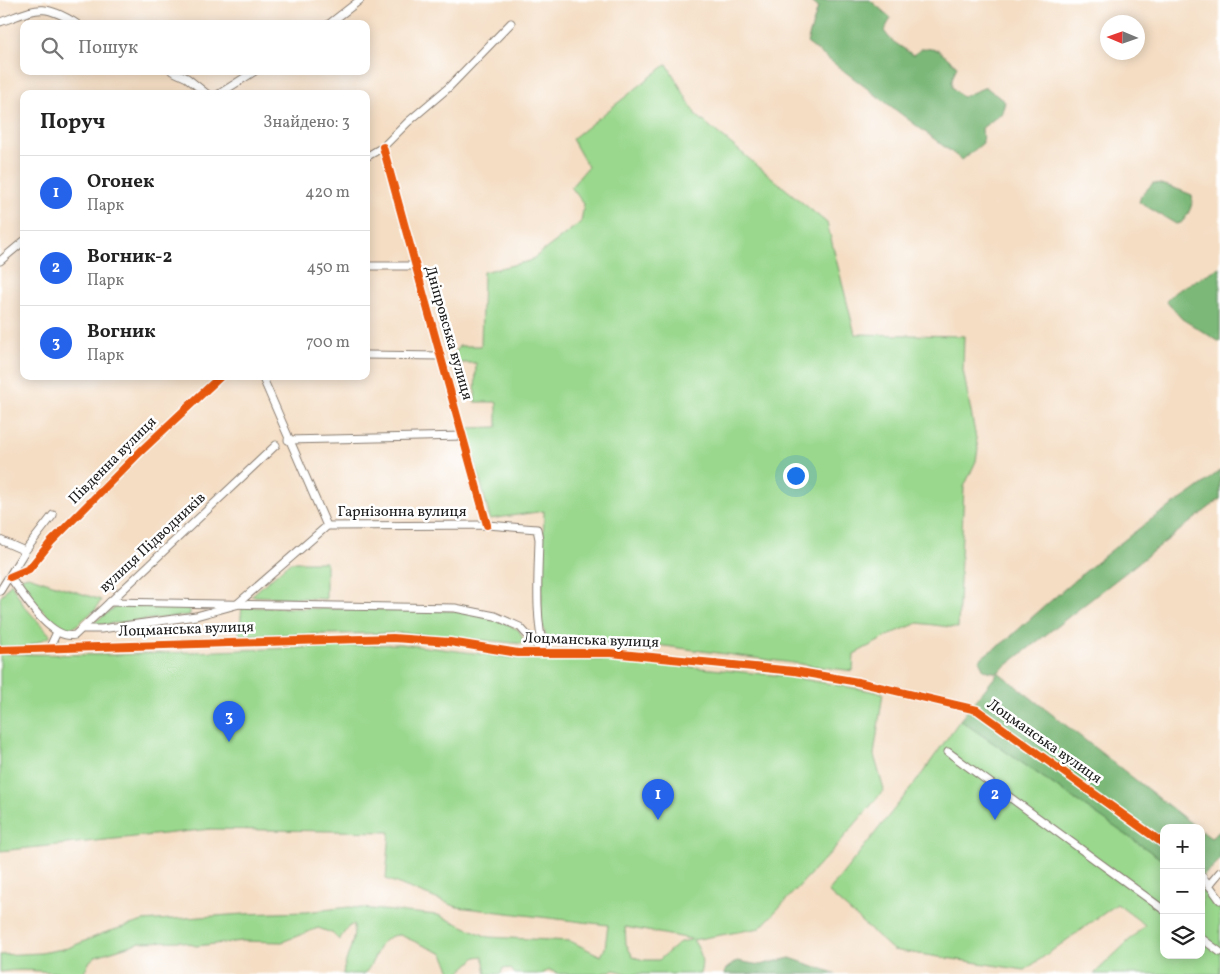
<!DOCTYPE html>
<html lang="uk">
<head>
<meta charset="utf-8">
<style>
  body { margin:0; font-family:Vollkorn,serif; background:#f6f6f6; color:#222 }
  .controls { position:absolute; right:15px; bottom:15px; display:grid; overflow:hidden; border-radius:10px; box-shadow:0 2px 12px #0003 }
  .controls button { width:45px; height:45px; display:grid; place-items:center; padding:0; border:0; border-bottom:1px solid #e0e0e0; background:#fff; color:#222; font:25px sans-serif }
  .compass { position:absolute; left:1100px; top:15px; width:45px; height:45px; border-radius:50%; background:#fff; box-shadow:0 2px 12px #0003; rotate:272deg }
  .you { position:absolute; left:795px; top:475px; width:18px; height:18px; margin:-12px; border:4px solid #fff; border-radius:50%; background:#1a73e8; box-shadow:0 0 0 8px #1a73e833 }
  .badge { display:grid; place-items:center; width:32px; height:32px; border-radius:50%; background:#2563eb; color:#fff; font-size:16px; font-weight:700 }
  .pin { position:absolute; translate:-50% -41px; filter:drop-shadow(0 1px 2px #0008) }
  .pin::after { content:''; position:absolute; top:26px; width:18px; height:15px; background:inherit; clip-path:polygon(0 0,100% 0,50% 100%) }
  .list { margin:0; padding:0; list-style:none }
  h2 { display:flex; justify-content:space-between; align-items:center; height:65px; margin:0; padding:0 20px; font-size:21px }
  h2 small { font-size:16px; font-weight:400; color:#767676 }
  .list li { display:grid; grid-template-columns:32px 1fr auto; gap:15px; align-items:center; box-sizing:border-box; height:75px; padding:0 20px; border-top:1px solid #e0e0e0 }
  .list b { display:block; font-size:19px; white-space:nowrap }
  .list p { margin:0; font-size:16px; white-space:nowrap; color:#767676 }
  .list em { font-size:16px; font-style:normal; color:#767676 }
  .icon { flex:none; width:28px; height:28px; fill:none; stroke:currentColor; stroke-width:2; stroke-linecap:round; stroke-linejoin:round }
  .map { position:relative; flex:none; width:1220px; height:974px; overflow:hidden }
  .search { position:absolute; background:#fff; box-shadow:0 2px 12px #0003; left:20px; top:20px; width:350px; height:55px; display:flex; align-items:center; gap:12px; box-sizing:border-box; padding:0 18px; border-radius:10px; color:#767676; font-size:19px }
  .panel { position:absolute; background:#fff; box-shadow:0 2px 12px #0003; left:20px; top:90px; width:350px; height:290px; border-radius:10px }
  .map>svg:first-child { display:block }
  .green { fill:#9ad88d; stroke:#5b7a54; fill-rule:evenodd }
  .forest { fill:#7bb878; stroke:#4c6a4a }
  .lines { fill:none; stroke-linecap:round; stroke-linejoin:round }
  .minor-casing { stroke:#887c70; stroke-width:9 }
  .minor { stroke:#fff; stroke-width:7 }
  .cycleway-casing { stroke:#fff; stroke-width:11 }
  .cycleway { stroke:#e8590c; stroke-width:8 }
  .labels { text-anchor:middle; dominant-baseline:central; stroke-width:5; stroke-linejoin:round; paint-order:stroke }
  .street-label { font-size:15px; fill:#1c1c1c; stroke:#fff }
</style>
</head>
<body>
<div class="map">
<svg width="1220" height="974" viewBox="0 0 1220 974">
  <rect width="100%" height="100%" fill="#fff"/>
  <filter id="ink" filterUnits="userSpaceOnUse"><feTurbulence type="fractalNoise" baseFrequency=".02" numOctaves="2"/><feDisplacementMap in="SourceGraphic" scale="10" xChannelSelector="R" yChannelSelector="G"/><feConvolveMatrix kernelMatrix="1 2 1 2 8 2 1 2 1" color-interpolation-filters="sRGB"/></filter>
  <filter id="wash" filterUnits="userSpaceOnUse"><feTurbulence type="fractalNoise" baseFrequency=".0096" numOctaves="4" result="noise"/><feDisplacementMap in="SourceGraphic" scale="20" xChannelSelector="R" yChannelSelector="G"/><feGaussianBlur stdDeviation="1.12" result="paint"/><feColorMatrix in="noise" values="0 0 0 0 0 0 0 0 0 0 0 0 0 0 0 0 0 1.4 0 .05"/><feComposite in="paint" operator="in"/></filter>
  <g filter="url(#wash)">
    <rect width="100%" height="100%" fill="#f4ddc3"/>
    <!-- green -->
    <g class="green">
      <polygon points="667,64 696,115 827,223 855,334 964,336 963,370 978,449 976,461 964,487 958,628 918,623 896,632 854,654 853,671 657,645 548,643 541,621 544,511 490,519 467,428 497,427 497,402 475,402 476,363 450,363 459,346 481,346 483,272 530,261 581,222 584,204 571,187 588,167 572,139"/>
      <polygon points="290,562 326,562 326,599 251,596"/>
      <path d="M 28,576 L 101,600 L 96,609 L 67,633 C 47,617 32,601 21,578 Z"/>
      <polygon points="11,583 24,606 51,636 27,647 0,647 0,598"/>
      <polygon points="117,606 185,606 190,608 190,615 89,626"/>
      <polygon points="242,607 454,611 494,618 519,630 525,644 407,633 239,635"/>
      <path d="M 400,644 L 523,659 L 617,660 L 784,676 L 883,693 L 874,755 L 884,790 L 834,849 L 760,928 L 693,940 C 701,951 704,960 700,974 L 630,974 L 614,970 L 600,974 L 560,974 L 549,970 L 542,974 L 515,974 L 511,969 L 503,968 L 501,974 L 486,974 L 483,956 L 476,957 L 459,973 L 452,973 L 443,954 L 400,935 C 376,935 378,960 364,974 L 343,974 C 345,957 356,942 354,924 L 348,927 L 339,940 L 332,933 L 318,928 L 282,942 L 242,941 L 196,946 L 180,941 L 141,942 L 96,956 L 90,961 L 83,974 C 54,974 29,967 0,972 L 0,955 L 41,953 L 68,948 L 104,933 L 143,921 L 244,914 L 306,912 L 349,907 L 438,915 L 488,937 L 570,941 L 601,956 L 605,948 L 608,925 L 457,907 L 386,879 L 390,832 L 211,829 L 0,851 L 0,654 L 113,655 ZM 625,927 L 691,939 L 691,940 L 680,942 L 659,960 L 644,960 L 633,957 L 626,944 Z"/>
      <polygon points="960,720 1164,861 1164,955 1201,955 1201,889 1220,908 1220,974 1094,974 1145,925 1117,904 1025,970 893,950 828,892 919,778"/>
    </g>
    <!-- forest -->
    <g class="forest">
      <polygon points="809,0 870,0 891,18 884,31 891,40 913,55 923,48 938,50 957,66 952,79 952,87 962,97 986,87 1005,102 1002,113 982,128 983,143 962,160 807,43 818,7"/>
      <path d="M 1153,183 C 1163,183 1182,191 1192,195 C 1194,204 1188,216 1181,223 L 1176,224 L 1139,202 L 1141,196 Z"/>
      <polygon points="1220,267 1220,342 1182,319 1166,301 1175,292"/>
      <path d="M 1220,470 L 1220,499 L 998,672 L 1197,828 L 1164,828 L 1164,861 L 960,720 L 998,673 L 984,670 L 979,660 C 988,651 1000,646 1009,638 C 1054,597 1100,558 1149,521 C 1173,504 1198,490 1220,470 Z"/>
      <polygon points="1201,831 1211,838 1220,831 1220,860 1201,878"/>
      <polygon points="790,958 837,974 724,974 726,969 737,961 760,965"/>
    </g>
  </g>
  <g filter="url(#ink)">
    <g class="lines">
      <defs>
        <g id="minor">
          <path d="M 0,22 C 37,9 42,2 77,24"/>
          <polyline points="329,24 360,0"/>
          <polyline points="172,71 187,78 207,94"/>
          <polyline points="219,94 255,71"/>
          <polyline points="383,147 487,525"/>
          <polyline points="366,157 383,147 408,122 448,88 511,23"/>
          <polyline points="0,261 24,241"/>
          <polyline points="366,266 415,266"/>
          <polyline points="366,355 441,356"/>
          <polyline points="262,376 327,526"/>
          <polyline points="288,440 463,436"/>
          <polyline points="0,540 25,551"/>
          <path d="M 10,577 C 23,595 51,641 75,635 L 276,445"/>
          <polyline points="10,577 29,569 51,542 141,451 221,376"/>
          <polyline points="0,591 25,551 53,515"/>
          <polyline points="110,602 455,608 495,616 520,627 543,652"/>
          <path d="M 84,629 L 101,629 L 196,616 L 236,605 L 327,526 L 487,525 L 537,529 L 539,539 C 538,578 535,614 544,653"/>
          <polyline points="49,649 57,632"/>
          <polyline points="0,650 393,638 450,642 518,653 611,653 794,671 858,682 977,710 1164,844"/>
          <polyline points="948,752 1164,910"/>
          <polyline points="1220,872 1209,885 1220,900"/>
          <polyline points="1201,875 1209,885"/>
          <polyline points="1201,938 1220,952"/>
        </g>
      </defs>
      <!-- minor casing -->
      <use href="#minor" class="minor-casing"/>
      <!-- minor -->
      <use href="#minor" class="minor"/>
      <defs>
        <g id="cycleway">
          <polyline points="383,147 487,525"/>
          <polyline points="10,577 29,569 51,542 141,451 221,376"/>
          <polyline points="0,650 393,638 450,642 518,653 611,653 794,671 858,682 977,710 1164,844"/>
        </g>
      </defs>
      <!-- cycleway casing -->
      <use href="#cycleway" class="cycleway-casing"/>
      <!-- cycleway -->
      <use href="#cycleway" class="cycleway"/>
    </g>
  </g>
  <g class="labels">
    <!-- street labels -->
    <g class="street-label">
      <text transform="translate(448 333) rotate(74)">Дніпровська вулиця</text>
      <text transform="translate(113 461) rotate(-45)">Південна вулиця</text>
      <text x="402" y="512">Гарнізонна вулиця</text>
      <text transform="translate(153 543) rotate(-43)">вулиця Підводників</text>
      <text transform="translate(186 630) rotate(-2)">Лоцманська вулиця</text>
      <text transform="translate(591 641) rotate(2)">Лоцманська вулиця</text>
      <text transform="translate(1044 742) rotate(35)">Лоцманська вулиця</text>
    </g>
  </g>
</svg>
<div class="controls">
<button>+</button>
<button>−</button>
<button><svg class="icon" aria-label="layers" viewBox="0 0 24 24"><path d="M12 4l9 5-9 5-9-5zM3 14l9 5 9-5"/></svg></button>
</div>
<svg class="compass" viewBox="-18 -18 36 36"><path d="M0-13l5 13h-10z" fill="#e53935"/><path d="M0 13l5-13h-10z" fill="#767676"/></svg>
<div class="you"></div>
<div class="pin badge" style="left:658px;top:820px">1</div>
<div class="pin badge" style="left:995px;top:820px">2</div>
<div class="pin badge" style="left:229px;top:742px">3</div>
<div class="search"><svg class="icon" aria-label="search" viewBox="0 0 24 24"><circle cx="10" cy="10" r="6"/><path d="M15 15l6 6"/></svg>Пошук</div>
<section class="panel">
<h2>Поруч<small>Знайдено: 3</small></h2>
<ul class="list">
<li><span class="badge">1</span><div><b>Огонек</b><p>Парк</p></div><em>420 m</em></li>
<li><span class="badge">2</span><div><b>Вогник-2</b><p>Парк</p></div><em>450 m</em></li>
<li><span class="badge">3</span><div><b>Вогник</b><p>Парк</p></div><em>700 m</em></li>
</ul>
</section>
</div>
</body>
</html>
